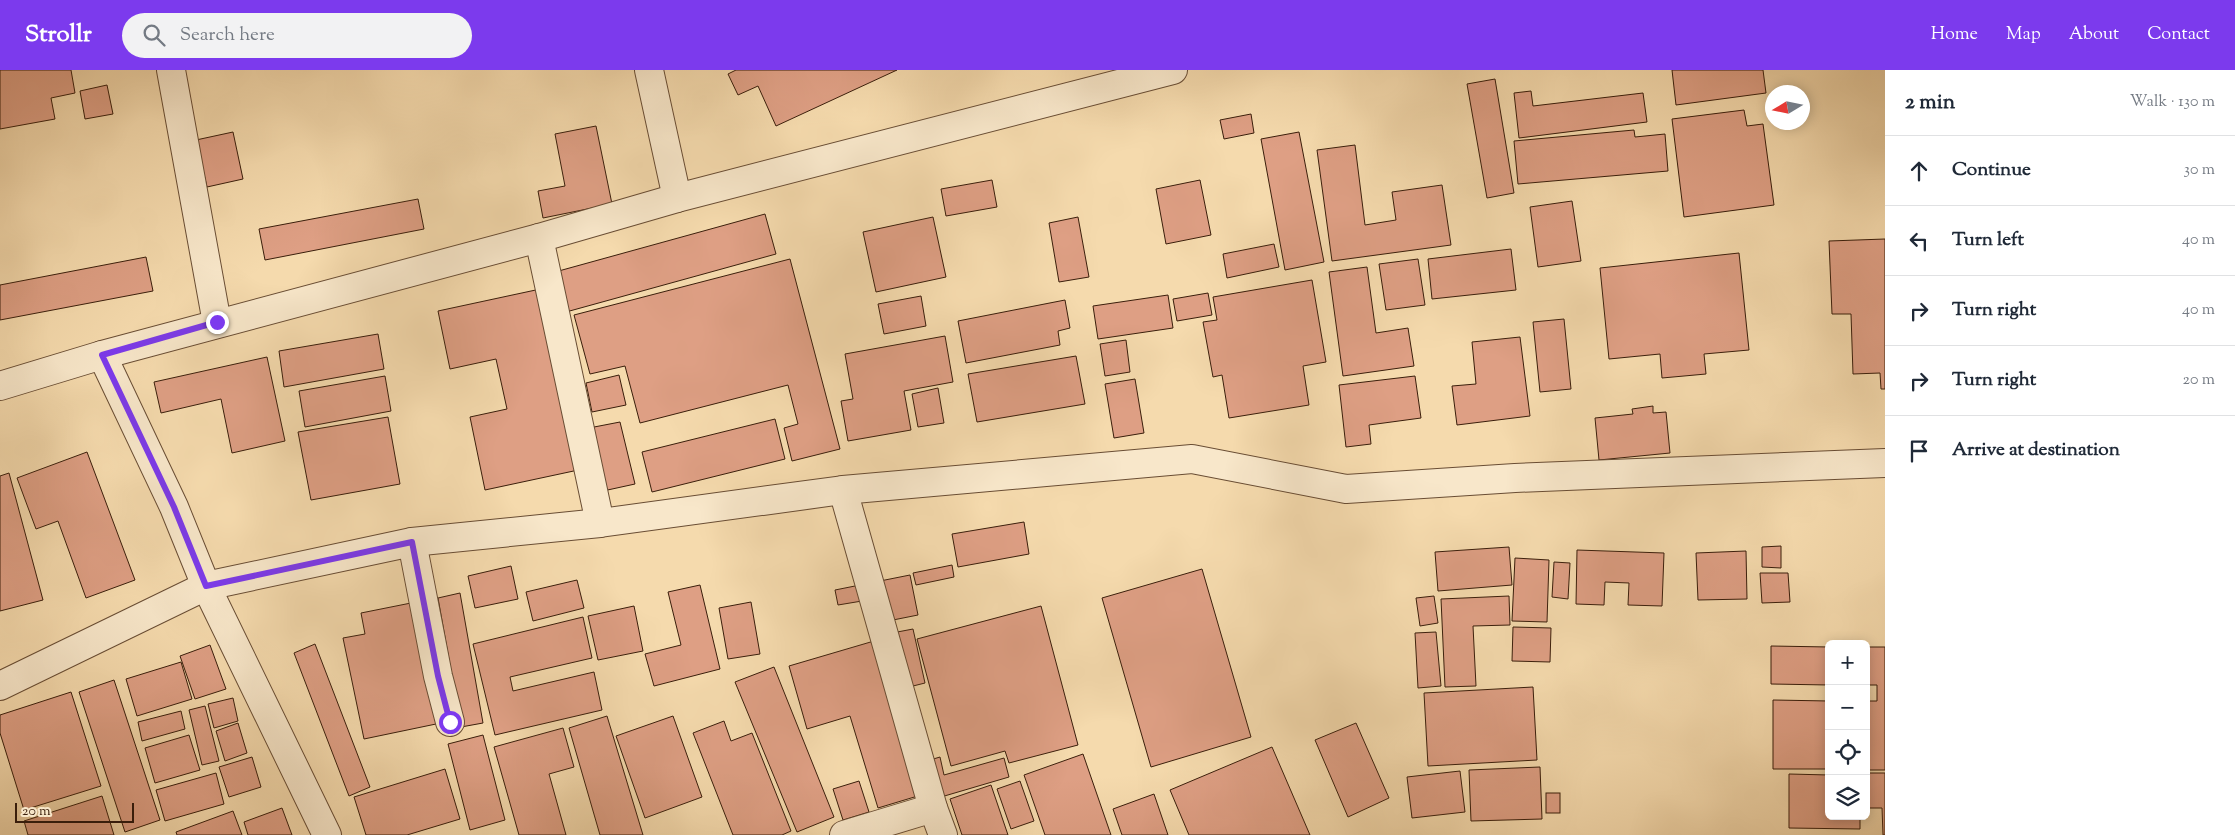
<!DOCTYPE html>
<html lang="en">
<head>
<meta charset="utf-8">
<style>
  body { margin:0; font-family:"Sorts Mill Goudy",serif; background:#f2f2f3; color:#1f2937 }
  .controls { position:absolute; right:15px; bottom:15px; display:grid; overflow:hidden; border-radius:8px; box-shadow:0 2px 12px #0003 }
  .controls button { width:45px; height:45px; display:grid; place-items:center; padding:0; border:0; border-bottom:1px solid #e0e1e3; background:#fff; color:#1f2937; font:25px sans-serif }
  .compass { position:absolute; left:1765px; top:15px; width:45px; height:45px; border-radius:50%; background:#fff; box-shadow:0 2px 12px #0003; rotate:260deg }
  .scale { position:absolute; left:15px; bottom:12px; width:119px; box-sizing:border-box; padding-left:5px; border:2px solid #3a1e0b; border-top:0; font-size:14px; line-height:18px; white-space:nowrap; color:#3a1e0b; -webkit-text-stroke:4px #f8e7ca; paint-order:stroke }
  .stop { position:absolute; width:15px; height:15px; margin:-11px; border:4px solid #7c3aed; border-radius:50%; background:#fff }
  .stop.end { background:#7c3aed; border-color:#fff; box-shadow:0 1px 5px #0008 }
  .list { margin:0; padding:0; list-style:none }
  h2 { display:flex; justify-content:space-between; align-items:center; height:65px; margin:0; padding:0 20px; font-size:21px }
  h2 small { font-size:16px; font-weight:400; color:#747a83 }
  .list li { display:grid; grid-template-columns:32px 1fr auto; gap:15px; align-items:center; box-sizing:border-box; height:70px; padding:0 20px; border-top:1px solid #e0e1e3 }
  .list b { display:block; font-size:19px; white-space:nowrap }
  .list em { font-size:16px; font-style:normal; color:#747a83 }
  .icon { flex:none; width:28px; height:28px; fill:none; stroke:currentColor; stroke-width:2; stroke-linecap:round; stroke-linejoin:round }
  .map { position:relative; flex:none; width:1885px; height:765px; overflow:hidden }
  header { display:flex; align-items:center; gap:30px; box-sizing:border-box; height:70px; padding:0 25px; background:#7c3aed; color:#fff }
  header strong { font-size:24px }
  nav { display:flex; gap:28px; margin-inline-start:auto; font-size:18px }
  .search { width:350px; height:45px; background:#f2f2f3; display:flex; align-items:center; gap:12px; box-sizing:border-box; padding:0 18px; border-radius:28px; color:#747a83; font-size:19px }
  main { display:flex }
  aside { flex:1; background:#fff }
  .map>svg:first-child { display:block }
  .building { fill:#de9f84; stroke:#3a1e0b }
  .lines { fill:none; stroke-linecap:round; stroke-linejoin:round }
  .minor-casing { stroke:#694d34; stroke-width:30 }
  .minor { stroke:#f8e7ca; stroke-width:28 }
  .route { stroke:#7c3aed; stroke-width:6 }
</style>
</head>
<body>
<header>
<strong>Strollr</strong>
<div class="search"><svg class="icon" aria-label="search" viewBox="0 0 24 24"><circle cx="10" cy="10" r="6"/><path d="M15 15l6 6"/></svg>Search here</div>
<nav><a>Home</a><a>Map</a><a>About</a><a>Contact</a></nav>
</header>
<main>
<div class="map">
<svg width="1885" height="765" viewBox="0 0 1885 765">
  <rect width="100%" height="100%" fill="#f5daad"/>
  <filter id="stains"><feTurbulence type="fractalNoise" baseFrequency=".004" numOctaves="4"/><feColorMatrix values="0 0 0 0 .2 0 0 0 0 .09 0 0 0 0 .02 0 0 0 .5 -.17"/></filter>
  <radialGradient id="worn" r=".72"><stop offset=".6" stop-color="#630" stop-opacity="0"/><stop offset="1" stop-color="#630" stop-opacity=".3"/></radialGradient>
  <!-- building -->
  <g class="building">
    <polygon points="0,0 71,0 75,23 51,28 55,49 0,59"/>
    <polygon points="736,0 897,0 776,56 758,16 738,25 728,4"/>
    <polygon points="1672,0 1763,0 1766,23 1676,35"/>
    <polygon points="1495,9 1514,123 1487,128 1467,14"/>
    <polygon points="107,15 113,44 85,49 80,21"/>
    <polygon points="1531,21 1533,36 1643,23 1647,52 1519,68 1514,23"/>
    <polygon points="1744,40 1747,56 1763,54 1774,135 1684,147 1672,49"/>
    <polygon points="1251,44 1254,63 1224,69 1220,50"/>
    <polygon points="596,56 612,134 543,148 538,121 565,116 555,64"/>
    <polygon points="1634,60 1635,67 1665,64 1668,101 1518,114 1514,71"/>
    <polygon points="233,62 243,109 207,117 196,70"/>
    <polygon points="1299,62 1324,192 1285,200 1261,69"/>
    <polygon points="1355,75 1365,155 1396,150 1392,122 1442,115 1451,175 1332,191 1317,80"/>
    <polygon points="992,110 997,137 946,146 941,119"/>
    <polygon points="1200,110 1211,165 1166,174 1156,119"/>
    <polygon points="418,129 424,159 265,190 259,159"/>
    <polygon points="1572,131 1581,191 1538,197 1530,137"/>
    <polygon points="765,144 776,184 566,242 555,202"/>
    <polygon points="933,147 946,207 876,222 863,162"/>
    <polygon points="1078,147 1089,207 1059,212 1049,153"/>
    <polygon points="1885,169 1885,319 1881,319 1880,303 1853,304 1851,244 1832,244 1829,171"/>
    <polygon points="1274,174 1279,197 1227,208 1223,184"/>
    <polygon points="1511,179 1516,220 1432,229 1428,189"/>
    <polygon points="1739,183 1749,280 1704,284 1706,304 1662,308 1660,284 1609,289 1600,198"/>
    <polygon points="146,187 153,221 0,250 0,215"/>
    <polygon points="790,189 840,379 792,391 784,358 798,354 788,315 640,353 625,296 590,304 574,245"/>
    <polygon points="1418,189 1425,235 1386,240 1379,194"/>
    <polygon points="1367,197 1376,263 1408,258 1414,296 1343,306 1329,202"/>
    <polygon points="1312,210 1326,292 1303,296 1309,335 1229,348 1222,305 1213,307 1203,252 1217,250 1213,227"/>
    <polygon points="545,218 583,399 485,420 470,347 507,339 496,289 450,299 438,241"/>
    <polygon points="1208,223 1212,245 1177,251 1173,229"/>
    <polygon points="1168,225 1173,258 1098,269 1093,236"/>
    <polygon points="921,226 926,256 884,264 878,234"/>
    <polygon points="1065,230 1070,258 1058,261 1060,275 966,293 958,251"/>
    <polygon points="1564,249 1571,319 1540,322 1533,252"/>
    <polygon points="378,264 384,299 284,317 279,281"/>
    <polygon points="945,266 953,312 904,321 911,360 848,371 841,331 853,329 845,284"/>
    <polygon points="1520,267 1530,346 1457,355 1452,316 1476,314 1472,272"/>
    <polygon points="1126,270 1130,302 1105,306 1100,274"/>
    <polygon points="1076,286 1085,334 977,352 968,304"/>
    <polygon points="267,287 285,371 232,383 221,329 161,343 154,312"/>
    <polygon points="619,305 626,335 592,342 586,313"/>
    <polygon points="385,306 391,341 305,357 299,321"/>
    <polygon points="1415,306 1421,348 1369,355 1371,374 1346,377 1339,315"/>
    <polygon points="1135,309 1144,363 1114,368 1105,314"/>
    <polygon points="938,318 944,353 918,357 912,324"/>
    <polygon points="1653,336 1653,343 1666,342 1670,383 1599,390 1595,348 1633,344 1632,339"/>
    <polygon points="388,347 400,414 311,430 298,362"/>
    <polygon points="775,349 785,389 652,422 642,382"/>
    <polygon points="620,352 635,414 603,421 589,358"/>
    <polygon points="87,382 135,510 86,528 58,451 36,459 17,408"/>
    <polygon points="9,403 43,530 0,541 0,406"/>
    <polygon points="1024,452 1029,484 958,497 952,464"/>
    <polygon points="1781,476 1781,498 1762,497 1762,477"/>
    <polygon points="1509,477 1512,515 1438,521 1435,482"/>
    <polygon points="1577,480 1664,483 1662,536 1628,535 1629,513 1605,512 1604,535 1576,534"/>
    <polygon points="1746,481 1747,529 1698,530 1696,483"/>
    <polygon points="1515,488 1549,490 1547,552 1512,551"/>
    <polygon points="1554,492 1570,493 1568,529 1552,527"/>
    <polygon points="952,495 954,507 916,515 913,503"/>
    <polygon points="511,496 518,529 475,538 468,506"/>
    <polygon points="1202,499 1251,667 1151,697 1102,528"/>
    <polygon points="1760,503 1788,503 1790,532 1762,533"/>
    <polygon points="910,505 918,545 883,552 875,512"/>
    <polygon points="577,510 584,538 533,551 526,522"/>
    <polygon points="700,515 720,599 654,616 645,584 681,575 668,522"/>
    <polygon points="860,515 862,531 838,535 835,520"/>
    <polygon points="460,523 483,653 461,657 438,528"/>
    <polygon points="1434,526 1438,553 1420,556 1416,528"/>
    <polygon points="1509,526 1510,555 1473,556 1476,616 1445,617 1441,529"/>
    <polygon points="751,532 760,584 728,589 719,538"/>
    <polygon points="411,533 436,654 364,669 343,568 365,564 361,543"/>
    <polygon points="634,536 643,581 598,590 588,546"/>
    <polygon points="1041,536 1078,675 1009,693 1005,681 951,696 917,569"/>
    <polygon points="583,547 592,588 510,607 513,621 594,602 602,640 495,665 473,574"/>
    <polygon points="1513,557 1551,558 1550,592 1512,591"/>
    <polygon points="913,559 925,613 905,618 892,563"/>
    <polygon points="1436,562 1441,616 1418,618 1415,563"/>
    <polygon points="874,571 921,725 878,738 850,646 807,659 789,596"/>
    <polygon points="315,574 370,717 349,726 294,583"/>
    <polygon points="210,575 226,619 195,629 180,586"/>
    <polygon points="1771,576 1829,577 1829,615 1771,614"/>
    <polygon points="1866,577 1885,577 1885,700 1866,700 1866,631 1877,631 1877,615 1866,615"/>
    <polygon points="181,592 192,629 137,646 126,609"/>
    <polygon points="774,597 834,747 797,762 735,612"/>
    <polygon points="114,610 160,750 125,762 79,622"/>
    <polygon points="1533,617 1537,690 1428,696 1424,623"/>
    <polygon points="71,622 101,716 24,740 0,663 0,645"/>
    <polygon points="233,628 238,651 214,658 208,634"/>
    <polygon points="1773,630 1829,631 1829,699 1773,699"/>
    <polygon points="205,636 219,691 202,695 189,640"/>
    <polygon points="181,641 185,659 142,671 138,652"/>
    <polygon points="607,646 643,765 600,765 569,658"/>
    <polygon points="673,646 702,727 645,748 616,666"/>
    <polygon points="724,651 731,671 752,663 791,761 782,765 733,765 693,663"/>
    <polygon points="238,653 247,683 225,691 216,661"/>
    <polygon points="1356,653 1389,728 1348,747 1315,670"/>
    <polygon points="563,658 574,697 549,704 566,765 519,765 494,677"/>
    <polygon points="189,665 200,700 155,713 145,678"/>
    <polygon points="483,665 505,750 470,760 448,674"/>
    <polygon points="1272,677 1310,765 1189,765 1170,720"/>
    <polygon points="1083,684 1111,765 1045,765 1024,705"/>
    <polygon points="252,687 261,717 229,727 219,697"/>
    <polygon points="940,687 944,705 1004,688 1009,707 941,727 930,690"/>
    <polygon points="1540,697 1542,749 1471,751 1469,700"/>
    <polygon points="445,699 460,749 407,765 366,765 354,727"/>
    <polygon points="1460,701 1465,742 1412,748 1407,707"/>
    <polygon points="216,703 224,734 165,751 156,720"/>
    <polygon points="1866,703 1885,703 1885,765 1883,765 1882,738 1867,738"/>
    <polygon points="1789,704 1829,705 1829,746 1860,746 1860,759 1789,758"/>
    <polygon points="859,711 869,742 843,750 833,719"/>
    <polygon points="1020,711 1034,751 1011,759 997,719"/>
    <polygon points="991,715 1008,765 962,765 950,729"/>
    <rect x="1546" y="723" width="14" height="20"/>
    <polygon points="1154,724 1168,765 1122,765 1113,739"/>
    <polygon points="102,726 114,765 28,765 24,751"/>
    <polygon points="282,738 292,765 248,765 244,752"/>
    <polygon points="233,741 242,765 177,765 176,762"/>
  </g>
  <g class="lines">
    <defs>
      <g id="minor">
        <polyline points="171,0 217,253"/>
        <polyline points="649,0 677,128"/>
        <polyline points="539,168 600,453"/>
        <polyline points="102,285 539,168 677,128 1173,0"/>
        <polyline points="0,316 102,285 174,437 206,516 327,765"/>
        <polyline points="843,420 933,738 943,765"/>
        <polyline points="412,472 438,606 450,652"/>
        <polyline points="0,616 206,516 412,472 600,453 843,420 1192,389 1346,419 1515,408 1885,393"/>
        <polyline points="844,765 933,738"/>
      </g>
    </defs>
    <!-- minor casing -->
    <use href="#minor" class="minor-casing"/>
    <!-- minor -->
    <use href="#minor" class="minor"/>
  </g>
  <g class="lines">
    <!-- route -->
    <polyline class="route" points="217,252 102,285 174,437 206,516 412,472 438,606 450,652"/>
  </g>
  <rect width="100%" height="100%" filter="url(#stains)"/>
  <rect width="100%" height="100%" fill="url(#worn)"/>
</svg>
<div class="controls">
<button>+</button>
<button>−</button>
<button><svg class="icon" aria-label="locate" viewBox="0 0 24 24"><circle cx="12" cy="12" r="6"/><path d="M12 2v4M12 18v4M2 12h4M18 12h4"/></svg></button>
<button><svg class="icon" aria-label="layers" viewBox="0 0 24 24"><path d="M12 4l9 5-9 5-9-5zM3 14l9 5 9-5"/></svg></button>
</div>
<svg class="compass" viewBox="-18 -18 36 36"><path d="M0-13l5 13h-10z" fill="#e53935"/><path d="M0 13l5-13h-10z" fill="#747a83"/></svg>
<div class="scale">20 m</div>
<div class="stop" style="left:450px;top:652px"></div>
<div class="stop end" style="left:217px;top:252px"></div>
</div>
<aside>
<h2>2 min<small>Walk · 130 m</small></h2>
<ul class="list">
<li><svg class="icon" aria-label="ahead" viewBox="0 0 24 24"><path d="M12 20V5M6 11l6-6 6 6"/></svg><div><b>Continue</b></div><em>30 m</em></li>
<li><svg class="icon" aria-label="left" viewBox="0 0 24 24"><path d="M17 20v-9H6M10 6l-5 5 5 5"/></svg><div><b>Turn left</b></div><em>40 m</em></li>
<li><svg class="icon" aria-label="right" viewBox="0 0 24 24"><path d="M7 20v-9h11M14 6l5 5-5 5"/></svg><div><b>Turn right</b></div><em>40 m</em></li>
<li><svg class="icon" aria-label="right" viewBox="0 0 24 24"><path d="M7 20v-9h11M14 6l5 5-5 5"/></svg><div><b>Turn right</b></div><em>20 m</em></li>
<li><svg class="icon" aria-label="arrive" viewBox="0 0 24 24"><path d="M6 21V4h12l-3 4 3 4H6"/></svg><div><b>Arrive at destination</b></div></li>
</ul>
</aside>
</main>
</body>
</html>
